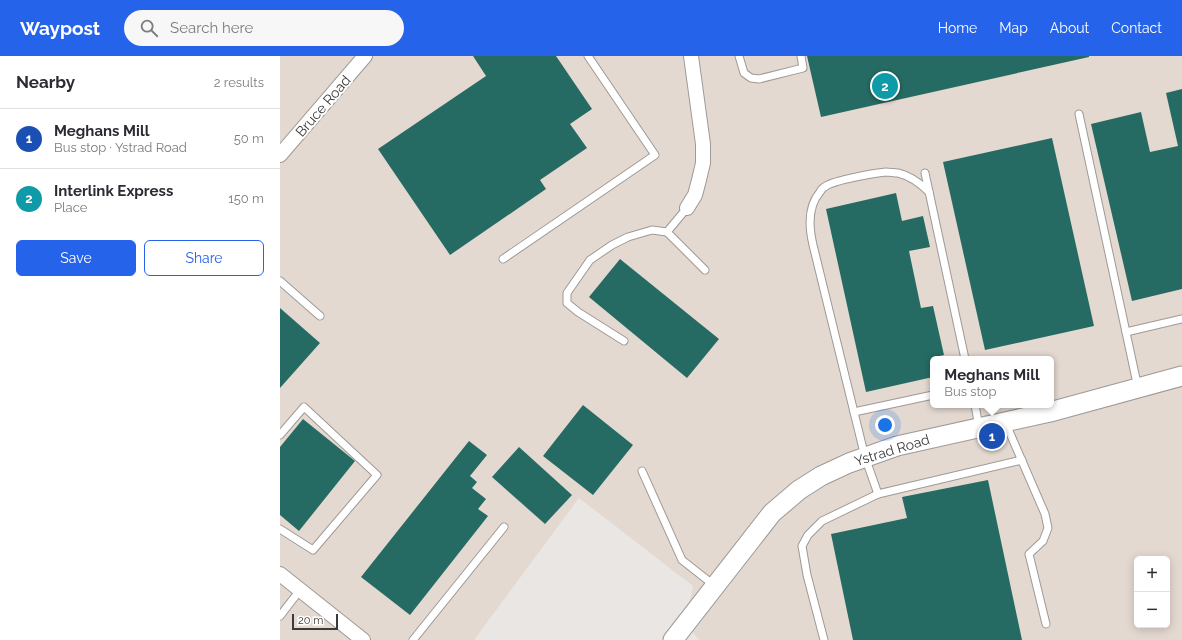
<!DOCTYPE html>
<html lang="en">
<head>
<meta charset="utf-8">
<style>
  body { margin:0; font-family:Raleway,sans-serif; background:#f7f7f7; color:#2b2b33 }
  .controls { position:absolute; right:12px; bottom:12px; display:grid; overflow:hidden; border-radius:6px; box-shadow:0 2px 10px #0003 }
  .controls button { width:36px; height:36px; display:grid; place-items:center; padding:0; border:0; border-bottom:1px solid #e1e1e2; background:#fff; color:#2b2b33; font:20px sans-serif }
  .scale { position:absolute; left:12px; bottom:10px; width:46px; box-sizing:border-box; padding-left:4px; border:2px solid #3c3a39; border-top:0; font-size:11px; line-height:14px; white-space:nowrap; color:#3c3a39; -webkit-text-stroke:3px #fff; paint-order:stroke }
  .you { position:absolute; left:605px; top:369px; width:14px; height:14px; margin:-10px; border:3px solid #fff; border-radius:50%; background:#1a73e8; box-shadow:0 0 0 6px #1a73e833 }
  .badge { display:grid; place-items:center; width:26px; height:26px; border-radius:50%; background:#2563eb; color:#fff; font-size:13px; font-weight:700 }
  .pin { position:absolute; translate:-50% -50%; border:2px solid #fff; box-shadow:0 1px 4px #0006 }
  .popup { position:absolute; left:650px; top:300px; width:124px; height:52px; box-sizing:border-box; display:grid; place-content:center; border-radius:6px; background:#fff; filter:drop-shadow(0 1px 3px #0005); font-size:13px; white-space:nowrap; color:#7c7c81 }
  .popup b { font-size:15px; color:#2b2b33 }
  .popup::after { content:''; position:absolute; left:50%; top:100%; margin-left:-8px; border:8px solid transparent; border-top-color:#fff }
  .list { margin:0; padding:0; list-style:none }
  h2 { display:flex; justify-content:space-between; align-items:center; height:52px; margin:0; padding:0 16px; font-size:17px }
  h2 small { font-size:13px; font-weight:400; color:#7c7c81 }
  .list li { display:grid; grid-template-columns:26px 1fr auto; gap:12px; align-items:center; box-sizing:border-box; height:60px; padding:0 16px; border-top:1px solid #e1e1e2 }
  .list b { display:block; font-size:15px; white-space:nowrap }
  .list p { margin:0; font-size:13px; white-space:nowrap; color:#7c7c81 }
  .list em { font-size:13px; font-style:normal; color:#7c7c81 }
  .actions { display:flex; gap:8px; padding:12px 16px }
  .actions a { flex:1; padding:9px 0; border:1px solid #2563eb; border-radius:6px; text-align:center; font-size:14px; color:#2563eb }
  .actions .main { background:#2563eb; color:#fff }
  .icon { flex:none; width:22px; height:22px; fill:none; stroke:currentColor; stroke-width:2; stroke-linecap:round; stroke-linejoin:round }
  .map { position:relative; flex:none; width:902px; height:584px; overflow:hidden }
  header { display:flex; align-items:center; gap:24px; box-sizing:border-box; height:56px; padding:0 20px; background:#2563eb; color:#fff }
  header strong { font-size:19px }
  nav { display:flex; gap:22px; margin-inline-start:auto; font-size:14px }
  .search { width:280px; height:36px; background:#f7f7f7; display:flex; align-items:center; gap:10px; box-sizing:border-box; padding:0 14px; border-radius:22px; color:#7c7c81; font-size:15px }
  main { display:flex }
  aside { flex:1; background:#fff }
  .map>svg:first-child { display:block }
  .built { fill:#e4d9d1; fill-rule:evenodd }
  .building { fill:#266b63 }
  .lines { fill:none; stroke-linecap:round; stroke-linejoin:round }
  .lane-casing { stroke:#9d9996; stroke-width:9 }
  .street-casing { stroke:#9d9996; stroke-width:16 }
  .secondary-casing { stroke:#9d9996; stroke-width:21 }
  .lane { stroke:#fff; stroke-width:7 }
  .street { stroke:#fff; stroke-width:14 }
  .secondary { stroke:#fff; stroke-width:19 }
  .labels { text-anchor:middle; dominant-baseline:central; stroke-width:4; stroke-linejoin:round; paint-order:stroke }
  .street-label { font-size:14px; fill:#3c3a39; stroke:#fff }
</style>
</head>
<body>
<header>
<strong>Waypost</strong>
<div class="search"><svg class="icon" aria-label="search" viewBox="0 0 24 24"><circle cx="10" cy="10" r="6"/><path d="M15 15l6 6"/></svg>Search here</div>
<nav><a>Home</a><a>Map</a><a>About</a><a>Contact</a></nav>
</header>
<main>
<aside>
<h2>Nearby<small>2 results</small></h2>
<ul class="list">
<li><span class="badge" style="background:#1a4fb4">1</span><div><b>Meghans Mill</b><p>Bus stop · Ystrad Road</p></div><em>50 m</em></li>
<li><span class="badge" style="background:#0f9aa8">2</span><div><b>Interlink Express</b><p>Place</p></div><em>150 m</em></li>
</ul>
<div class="actions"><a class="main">Save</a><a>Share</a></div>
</aside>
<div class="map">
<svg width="902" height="584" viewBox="0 0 902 584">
  <rect width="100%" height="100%" fill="#eae6e3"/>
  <!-- built -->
  <path class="built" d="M 0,0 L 902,0 L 902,584 L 419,584 L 405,567 L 413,530 L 299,442 L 194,584 L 0,584 ZM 653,303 L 771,303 L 771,349 L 653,349 ZM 857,503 L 887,503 L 887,569 L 857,569 Z"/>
  <!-- building -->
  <g class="building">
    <polygon points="193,0 276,0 312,53 290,68 307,92 260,124 266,133 170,199 98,93 206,20"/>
    <polygon points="527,0 809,0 809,1 541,61"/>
    <polygon points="902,33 902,233 852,245 811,68 861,56 870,96 898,90 886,37"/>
    <polygon points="772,82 814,270 705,294 663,106"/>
    <polygon points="616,137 622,165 643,160 650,191 629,195 641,252 653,250 664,299 655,301 655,303 653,303 653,321 586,336 546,153"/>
    <polygon points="340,203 439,283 407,322 309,241"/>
    <polygon points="0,252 40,287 0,332"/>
    <polygon points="303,349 353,389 313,439 263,400"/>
    <polygon points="23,363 75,405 19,475 0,459 0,391"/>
    <polygon points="189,385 207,399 190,420 197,426 192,432 206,443 198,453 208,460 130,559 81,521"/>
    <polygon points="239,391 292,439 265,468 212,421"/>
    <polygon points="708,424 742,584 573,584 551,478 627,462 622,441"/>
  </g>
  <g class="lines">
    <defs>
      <g id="lane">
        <polyline points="459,0 464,17 471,22 479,23 523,12 521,0"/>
        <polyline points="799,58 858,332"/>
        <polyline points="645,117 685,303"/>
        <polyline points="387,176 425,214"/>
        <polyline points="223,203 375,99 308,0"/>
        <polyline points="0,225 40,260"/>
        <polyline points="846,276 902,263"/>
        <polyline points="344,285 298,256 287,247 287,237 310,204 332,189 348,181 372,174 387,176 407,152"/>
        <polyline points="695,349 699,371"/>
        <polyline points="574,356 653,339"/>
        <polyline points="726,368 765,458 768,472 763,485 749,498 766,568"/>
        <polyline points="0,379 24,351 97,419 33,494 0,473"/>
        <polyline points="362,415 402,504 435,530"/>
        <polyline points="598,438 742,404"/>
        <polyline points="0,560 20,534"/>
        <polyline points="133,584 224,471"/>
        <path d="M 544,584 L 527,519 L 522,490 L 528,479 L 542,465 L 598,438 L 585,401 L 533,189 C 529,172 527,151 540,136 C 541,134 544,131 546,130 C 555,124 595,117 606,116 C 610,116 614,117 618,117 C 631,120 640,127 649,136"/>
      </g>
      <g id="street">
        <polyline points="0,99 85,0"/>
        <polyline points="407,152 415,139 419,124 423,107 423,88 411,0"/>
        <polyline points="0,518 83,584"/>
      </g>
      <polyline id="secondary" points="393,584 492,457 519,434 541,420 569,407 617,390 770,356 902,320"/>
    </defs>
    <!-- lane casing -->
    <use href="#lane" class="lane-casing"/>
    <!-- street casing -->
    <use href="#street" class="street-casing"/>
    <!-- secondary casing -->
    <use href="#secondary" class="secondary-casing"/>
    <!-- lane -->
    <use href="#lane" class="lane"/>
    <!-- street -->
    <use href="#street" class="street"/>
    <!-- secondary -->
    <use href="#secondary" class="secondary"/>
  </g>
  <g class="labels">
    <!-- street labels -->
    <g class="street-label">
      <text transform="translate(43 50) rotate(-49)">Bruce Road</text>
      <text transform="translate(612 394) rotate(-17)">Ystrad Road</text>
    </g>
  </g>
</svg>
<div class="controls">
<button>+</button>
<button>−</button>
</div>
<div class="scale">20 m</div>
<div class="you"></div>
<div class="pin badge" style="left:712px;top:380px;background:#1a4fb4">1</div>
<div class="popup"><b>Meghans Mill</b>Bus stop</div>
<div class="pin badge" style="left:605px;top:30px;background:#0f9aa8">2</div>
</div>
</main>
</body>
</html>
